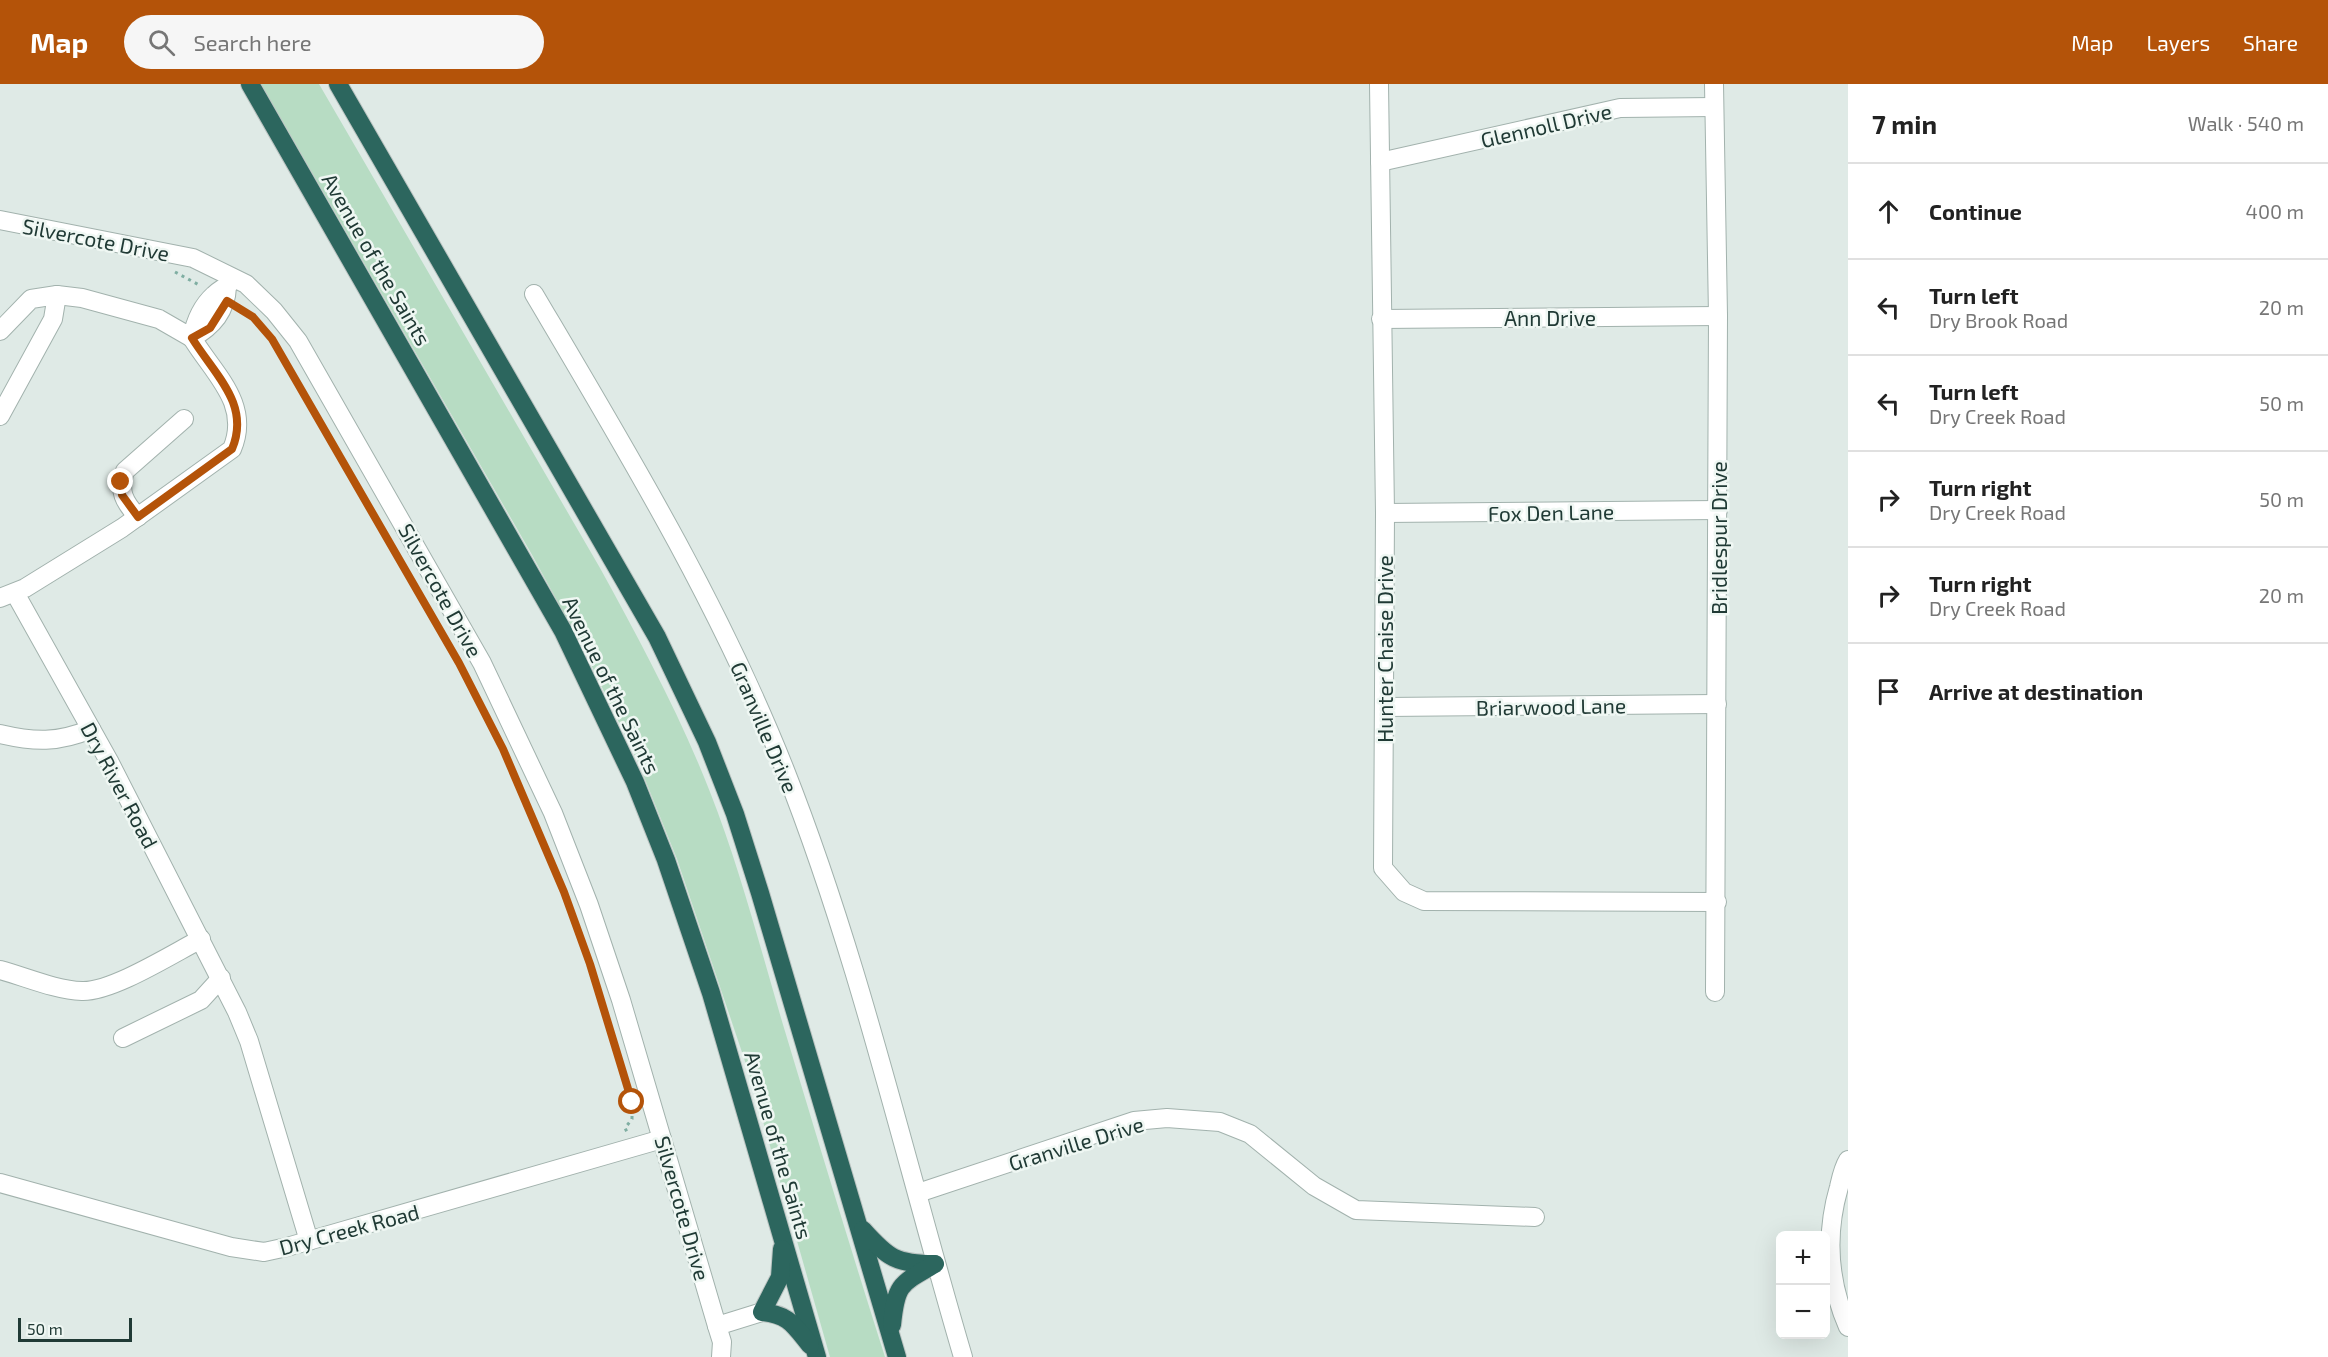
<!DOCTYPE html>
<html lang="en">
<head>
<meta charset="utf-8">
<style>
  body { margin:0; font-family:"Exo 2",sans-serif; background:#f6f6f6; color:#222 }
  .controls { position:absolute; right:18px; bottom:18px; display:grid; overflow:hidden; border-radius:9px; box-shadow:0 6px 24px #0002 }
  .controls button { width:54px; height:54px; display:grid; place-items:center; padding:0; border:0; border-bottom:2px solid #e0e0e0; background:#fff; color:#222; font:30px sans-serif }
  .scale { position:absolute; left:18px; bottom:15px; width:114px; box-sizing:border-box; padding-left:6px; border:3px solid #203a35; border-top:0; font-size:16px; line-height:21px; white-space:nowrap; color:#203a35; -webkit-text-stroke:4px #eff7f3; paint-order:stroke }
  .stop { position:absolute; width:18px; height:18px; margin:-14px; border:4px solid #b45309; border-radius:50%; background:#fff }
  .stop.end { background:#b45309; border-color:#fff; box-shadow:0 2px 6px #0008 }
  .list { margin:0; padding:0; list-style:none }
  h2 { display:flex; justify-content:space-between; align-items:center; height:78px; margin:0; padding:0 24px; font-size:26px }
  h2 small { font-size:20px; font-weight:400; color:#767676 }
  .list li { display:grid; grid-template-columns:39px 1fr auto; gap:18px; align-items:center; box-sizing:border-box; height:96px; padding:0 24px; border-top:2px solid #e0e0e0 }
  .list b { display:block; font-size:22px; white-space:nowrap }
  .list p { margin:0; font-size:20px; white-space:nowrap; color:#767676 }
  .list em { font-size:20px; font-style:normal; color:#767676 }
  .icon { flex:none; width:33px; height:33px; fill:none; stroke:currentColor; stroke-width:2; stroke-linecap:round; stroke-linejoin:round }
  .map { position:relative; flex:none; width:1848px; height:1273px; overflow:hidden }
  header { display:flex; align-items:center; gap:36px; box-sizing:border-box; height:84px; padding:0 30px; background:#b45309; color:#fff }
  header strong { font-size:28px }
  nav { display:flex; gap:33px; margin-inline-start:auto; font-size:21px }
  .search { width:420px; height:54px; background:#f6f6f6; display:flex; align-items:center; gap:15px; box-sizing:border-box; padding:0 21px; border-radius:33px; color:#767676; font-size:22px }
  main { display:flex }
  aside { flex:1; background:#fff }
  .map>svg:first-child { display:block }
  .green { fill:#b7dcc3 }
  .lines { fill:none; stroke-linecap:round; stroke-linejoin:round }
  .minor-casing { stroke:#a2b2ad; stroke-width:20 }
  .highway-casing { stroke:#bcc4c2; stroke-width:20 }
  .path { stroke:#7faea2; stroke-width:3; stroke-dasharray:3 4.5; stroke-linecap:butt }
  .minor { stroke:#fff; stroke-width:18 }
  .highway { stroke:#2c665e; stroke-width:18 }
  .route { stroke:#b45309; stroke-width:8 }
  .labels { text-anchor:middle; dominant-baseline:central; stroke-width:5; stroke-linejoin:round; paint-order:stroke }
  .street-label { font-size:21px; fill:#203a35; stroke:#eff7f3 }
</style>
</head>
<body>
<header>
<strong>Map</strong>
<div class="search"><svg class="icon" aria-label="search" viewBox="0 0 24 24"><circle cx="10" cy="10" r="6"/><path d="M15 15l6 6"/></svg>Search here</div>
<nav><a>Map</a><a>Layers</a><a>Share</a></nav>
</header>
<main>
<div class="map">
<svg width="1848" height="1273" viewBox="0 0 1848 1273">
  <rect width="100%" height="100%" fill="#dfeae6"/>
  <!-- green -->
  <path class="green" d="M 261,0 L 319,0 L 600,484 C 640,557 680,631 710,708 C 739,782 759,859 781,934 C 815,1047 849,1160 885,1273 L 830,1273 L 751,995 L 677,775 L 638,678 L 584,566 L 531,469 Z"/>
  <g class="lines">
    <defs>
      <g id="minor">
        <polyline points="1379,0 1385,429 1383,784 1404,808 1424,817 1717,818"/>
        <polyline points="1714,0 1718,232 1715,908"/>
        <polyline points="1380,78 1620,24 1714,23"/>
        <polyline points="0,136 193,174 246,200 274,227 298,257 482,579 553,729 589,821 621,916 717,1242 762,1228"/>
        <path d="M 534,210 C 625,364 719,519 785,686 C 860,876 905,1077 963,1273"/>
        <polyline points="1381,235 1718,232"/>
        <path d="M 0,247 L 31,215 L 57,211 L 82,214 L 159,235 L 192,254 C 195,238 202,222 214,211 C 220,205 227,203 233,196"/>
        <polyline points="0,332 53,235 57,211"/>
        <polyline points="1385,429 1718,426"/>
        <path d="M 138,433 C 124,418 118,407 125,387 L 184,335"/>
        <polyline points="15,509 110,679 237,928 249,957 309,1157"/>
        <path d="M 0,514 L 25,504 L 122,444 L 232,365 C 251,320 214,290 192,254 C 213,242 226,227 227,203"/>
        <polyline points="1385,623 1717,620"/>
        <path d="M 0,650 C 34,658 58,659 91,645"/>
        <path d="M 0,886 C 26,893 55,906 82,907 C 112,908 172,870 201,855"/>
        <polyline points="123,954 201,916 221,894"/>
        <path d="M 1848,1076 C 1843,1084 1841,1094 1839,1103 C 1825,1151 1828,1197 1848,1243"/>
        <polyline points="0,1099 231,1163 264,1168 287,1163 662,1055"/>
        <polyline points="918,1109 1134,1037 1167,1034 1220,1038 1250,1050 1314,1102 1356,1126 1535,1133"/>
        <polyline points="717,1242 722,1258 721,1273"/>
      </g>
      <g id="highway">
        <polyline points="250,0 563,547 635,698 666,776 711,909 817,1273"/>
        <polyline points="338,0 657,553 707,658 735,730 760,809 897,1273"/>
        <path d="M 863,1146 C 888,1174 896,1180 934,1180"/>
        <path d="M 782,1165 L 780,1193 L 762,1228 C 789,1231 793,1240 810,1261"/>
        <path d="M 892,1241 C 896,1200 900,1200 935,1180"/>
      </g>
    </defs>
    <!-- minor casing -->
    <use href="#minor" class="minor-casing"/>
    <!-- highway casing -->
    <use href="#highway" class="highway-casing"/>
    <!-- path -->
    <g class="path">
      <polyline points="175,188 201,202"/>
      <polyline points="238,224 253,233 272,255 459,579 497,652"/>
      <polyline points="518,696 582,857"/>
      <polyline points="595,895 632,1018 632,1035 625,1044 627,1048"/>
    </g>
    <!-- minor -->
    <use href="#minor" class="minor"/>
    <!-- highway -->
    <use href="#highway" class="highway"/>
  </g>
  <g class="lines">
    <!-- route -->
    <path class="route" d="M 121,398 L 122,411 L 138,433 L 232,365 C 251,320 214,290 192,254 L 210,244 L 227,217 L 253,233 L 272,255 L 459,579 L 503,665 L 564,808 L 590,880 L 632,1018"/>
  </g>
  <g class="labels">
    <!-- street labels -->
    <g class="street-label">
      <text transform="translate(1546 41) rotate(-13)">Glennoll Drive</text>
      <text transform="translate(96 155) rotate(11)">Silvercote Drive</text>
      <text transform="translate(377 175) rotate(60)">Avenue of the Saints</text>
      <text x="1550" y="233">Ann Drive</text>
      <text transform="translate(1551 428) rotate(-1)">Fox Den Lane</text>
      <text transform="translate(1718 454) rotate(-90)">Bridlespur Drive</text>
      <text transform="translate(441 506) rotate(61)">Silvercote Drive</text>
      <text transform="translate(1384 565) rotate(-90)">Hunter Chaise Drive</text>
      <text transform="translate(612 601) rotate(64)">Avenue of the Saints</text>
      <text transform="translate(1551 622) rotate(-1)">Briarwood Lane</text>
      <text transform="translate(765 643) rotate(67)">Granville Drive</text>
      <text transform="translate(120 701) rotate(62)">Dry River Road</text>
      <text transform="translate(1076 1059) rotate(-17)">Granville Drive</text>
      <text transform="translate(779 1061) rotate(74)">Avenue of the Saints</text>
      <text transform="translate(683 1124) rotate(74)">Silvercote Drive</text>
      <text transform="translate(349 1145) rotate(-15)">Dry Creek Road</text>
    </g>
  </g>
</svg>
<div class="controls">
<button>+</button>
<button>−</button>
</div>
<div class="scale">50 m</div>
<div class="stop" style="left:632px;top:1018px"></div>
<div class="stop end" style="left:121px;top:398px"></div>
</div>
<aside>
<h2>7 min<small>Walk · 540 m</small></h2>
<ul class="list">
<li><svg class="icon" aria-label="ahead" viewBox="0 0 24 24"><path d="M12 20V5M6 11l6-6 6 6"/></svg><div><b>Continue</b></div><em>400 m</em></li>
<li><svg class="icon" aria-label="left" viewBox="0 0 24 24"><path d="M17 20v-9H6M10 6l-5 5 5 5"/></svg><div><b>Turn left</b><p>Dry Brook Road</p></div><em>20 m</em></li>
<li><svg class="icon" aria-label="left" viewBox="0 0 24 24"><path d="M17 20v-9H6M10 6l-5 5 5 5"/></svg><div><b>Turn left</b><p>Dry Creek Road</p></div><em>50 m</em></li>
<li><svg class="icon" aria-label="right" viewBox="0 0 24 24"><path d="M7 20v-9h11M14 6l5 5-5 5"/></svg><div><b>Turn right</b><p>Dry Creek Road</p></div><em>50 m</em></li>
<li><svg class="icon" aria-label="right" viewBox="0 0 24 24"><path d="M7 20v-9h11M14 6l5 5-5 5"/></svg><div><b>Turn right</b><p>Dry Creek Road</p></div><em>20 m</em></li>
<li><svg class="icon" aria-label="arrive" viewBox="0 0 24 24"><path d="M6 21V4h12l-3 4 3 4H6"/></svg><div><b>Arrive at destination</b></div></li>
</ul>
</aside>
</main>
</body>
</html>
